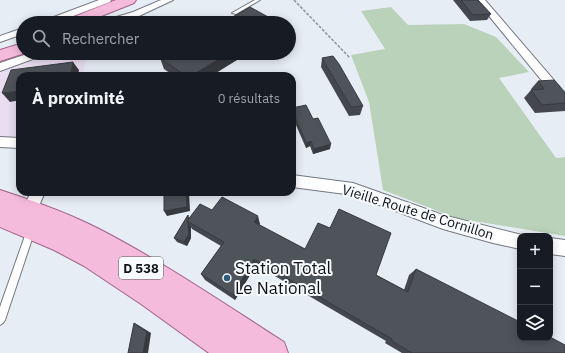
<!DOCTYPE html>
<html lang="fr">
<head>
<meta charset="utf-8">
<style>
  body { margin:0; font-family:"IBM Plex Sans",sans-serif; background:#242831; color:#f1f3f6 }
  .controls { position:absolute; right:12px; bottom:12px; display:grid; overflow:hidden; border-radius:8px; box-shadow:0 2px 10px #0003 }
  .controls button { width:36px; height:36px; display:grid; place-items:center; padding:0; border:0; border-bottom:1px solid #363941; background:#171b24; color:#f1f3f6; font:20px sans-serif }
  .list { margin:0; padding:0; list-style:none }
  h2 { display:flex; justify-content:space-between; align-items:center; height:52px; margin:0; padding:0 16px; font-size:17px }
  h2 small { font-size:13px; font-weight:400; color:#9ea1a6 }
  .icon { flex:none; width:22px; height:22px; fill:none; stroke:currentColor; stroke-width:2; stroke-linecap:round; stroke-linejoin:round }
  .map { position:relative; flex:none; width:565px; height:353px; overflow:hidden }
  .search { position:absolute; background:#171b24; box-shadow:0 2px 10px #0003; left:16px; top:16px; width:280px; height:44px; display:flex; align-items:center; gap:10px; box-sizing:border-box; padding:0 14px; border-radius:22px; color:#9ea1a6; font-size:15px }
  .panel { position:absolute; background:#171b24; box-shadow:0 2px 10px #0003; left:16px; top:72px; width:280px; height:124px; border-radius:12px }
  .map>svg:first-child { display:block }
  .industrial { fill:#e9ddf1 }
  .green { fill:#b9d2b9 }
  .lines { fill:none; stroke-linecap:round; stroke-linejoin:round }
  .lane-casing { stroke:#737880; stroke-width:2 }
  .street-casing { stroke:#737880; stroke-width:2 }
  .primary-casing { stroke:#a16288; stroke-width:2 }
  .path { stroke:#8e9398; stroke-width:1.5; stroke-dasharray:3 1.5; stroke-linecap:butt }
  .lane { fill:#fff; fill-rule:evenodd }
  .street { fill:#fff; fill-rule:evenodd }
  .primary { fill:#f5bbdd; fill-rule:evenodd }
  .wall { fill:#44474d }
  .shaded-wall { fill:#373a3f }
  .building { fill:#4f535a; stroke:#373a3f }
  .poi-dot { fill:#2b5c7a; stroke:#f7faff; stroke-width:1.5 }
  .labels { text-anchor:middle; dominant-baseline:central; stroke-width:4; stroke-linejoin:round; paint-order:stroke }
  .shield { fill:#f7faff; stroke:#56585c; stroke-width:1 }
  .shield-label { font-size:13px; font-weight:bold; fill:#111316 }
  .street-label { font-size:14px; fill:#111316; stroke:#f7faff }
  .near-poi-label { font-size:17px; fill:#111316; stroke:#f7faff; text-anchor:start }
</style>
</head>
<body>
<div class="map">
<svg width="565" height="353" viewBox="0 0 565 353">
  <rect width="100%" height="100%" fill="#e7edf5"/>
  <!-- industrial -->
  <polygon class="industrial" points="56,53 88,53 82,76 20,76 20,140 0,140 0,72"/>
  <!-- green -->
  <polygon class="green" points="391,7 408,25 464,24 496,37 529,72 499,78 556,158 565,157 565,236 456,218 383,190 369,102 351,55 385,49 361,11"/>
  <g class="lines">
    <defs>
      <g id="lane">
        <polygon points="255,0 260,0 236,14 232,13"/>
        <polygon points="31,226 34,227 35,230 5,320 3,323 0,325 0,307 27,230 28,227"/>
      </g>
      <g id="street">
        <polygon points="99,0 111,0 110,2 55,23 41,23 43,21"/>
        <polygon points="161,0 173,0 139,16 116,23 101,23 103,21 133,12"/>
        <polygon points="476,0 485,0 565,93 565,105 561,104"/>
        <polygon points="23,28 23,34 0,42 0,36"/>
        <polygon points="30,53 45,53 44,55 0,71 0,63"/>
        <polygon points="0,137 20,138 20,148 0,147"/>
        <polygon points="292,175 353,183 443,215 526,236 520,236 520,249 493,243 443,229 353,195 292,187"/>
        <polygon points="31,192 45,192 31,224 26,226 21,224 18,219"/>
        <polygon points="550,238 565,240 565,256 550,254"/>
      </g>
      <g id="primary">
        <polygon points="116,0 136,0 134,3 84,23 63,23 66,20"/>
        <polygon points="23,43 23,53 25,53 0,61 0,50"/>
        <path d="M 0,190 C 34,201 68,213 99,229 C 163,262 223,303 284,342 L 288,353 L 209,353 L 141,304 L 84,266 L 54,250 L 0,227 Z"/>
      </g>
    </defs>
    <!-- lane casing -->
    <use href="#lane" class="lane-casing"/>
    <!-- street casing -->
    <use href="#street" class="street-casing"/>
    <!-- primary casing -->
    <use href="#primary" class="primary-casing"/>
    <!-- path -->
    <polyline class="path" points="294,0 350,58"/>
    <!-- lane -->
    <use href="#lane" class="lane"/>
    <!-- street -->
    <use href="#street" class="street"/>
    <!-- primary -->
    <use href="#primary" class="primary"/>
  </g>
  <!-- wall -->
  <g class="wall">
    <polygon points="453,0 478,0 491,14 487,20 470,21"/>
    <polygon points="169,53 248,53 211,76 174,76 164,69 160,58"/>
    <polygon points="322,58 363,106 360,115 349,116 321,67"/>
    <polygon points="538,81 565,93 565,111 535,113 524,98 531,90 532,90 531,89"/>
    <polygon points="292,108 313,119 330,149 313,154 310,146 306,148 292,116"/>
    <polygon points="212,210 260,224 259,225 305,249 376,275 404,290 409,275 416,269 565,353 402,353 385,343 386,341 256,265 235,300 205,280 201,274 221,246 192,229 191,227 191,238 187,246 177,242 174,238 188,215 189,218"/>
  </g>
  <!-- shaded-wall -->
  <g class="shaded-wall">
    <polygon points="229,53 248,53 211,76 191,76"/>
    <polygon points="73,62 79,70 78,76 70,76"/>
    <polygon points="20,91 20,100 10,102 2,93"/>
    <polygon points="311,141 310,146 306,148 306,143"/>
    <polygon points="331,144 330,149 313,154 314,149"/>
    <polygon points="186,192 189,192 190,211 167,216 164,211"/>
    <polygon points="258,216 260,224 255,230 254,222"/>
    <polygon points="188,223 191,227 191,238 187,246 184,242"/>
    <polygon points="254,259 256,265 235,300 233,295"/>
    <polygon points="134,323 138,325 151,333 148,353 143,353"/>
  </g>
  <!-- building -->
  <g class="building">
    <polygon points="461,0 478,0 491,14 473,15"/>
    <polygon points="250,7 279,23 222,23"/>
    <polygon points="169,53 229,53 191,76 186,76 160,58"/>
    <polygon points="333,56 339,64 363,106 351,107 322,58"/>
    <polygon points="73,62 70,76 20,76 20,91 2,93 11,70"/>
    <polygon points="554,80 565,93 565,103 542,105 531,90 544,89 538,81"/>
    <polygon points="306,105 313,119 318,118 331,144 314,149 311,141 306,143 292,110 292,108"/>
    <polygon points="164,192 186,192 187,207 164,211"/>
    <polygon points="222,197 258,216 254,222 305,249 318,223 330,228 339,209 391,233 376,275 408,292 416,269 520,322 520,338 550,338 550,337 565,345 565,353 412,353 392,341 392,339 254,259 233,295 201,274 224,242 187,221 200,204 212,210"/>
    <polygon points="188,215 188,220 187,221 188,223 189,234 184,242 174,238"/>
    <polygon points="134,323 147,332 143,353 128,353"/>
  </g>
  <!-- markers -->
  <circle class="poi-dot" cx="227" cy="278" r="4"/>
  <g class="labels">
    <!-- shield labels -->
    <rect class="shield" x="119" y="257" width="44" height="22" rx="3"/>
    <g class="shield-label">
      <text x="141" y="268">D 538</text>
    </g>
    <!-- street labels -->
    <g class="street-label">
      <text transform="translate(418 212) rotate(17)">Vieille Route de Cornillon</text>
    </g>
    <!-- near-poi labels -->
    <g class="near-poi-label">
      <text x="235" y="268">Station Total<tspan x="235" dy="20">Le National</tspan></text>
    </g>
  </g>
</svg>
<div class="controls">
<button>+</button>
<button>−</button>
<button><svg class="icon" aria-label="layers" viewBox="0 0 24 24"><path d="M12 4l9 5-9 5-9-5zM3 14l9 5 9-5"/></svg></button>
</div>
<div class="search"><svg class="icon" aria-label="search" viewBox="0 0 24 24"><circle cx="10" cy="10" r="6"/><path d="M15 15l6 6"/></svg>Rechercher</div>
<section class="panel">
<h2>À proximité<small>0 résultats</small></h2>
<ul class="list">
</ul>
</section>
</div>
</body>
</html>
